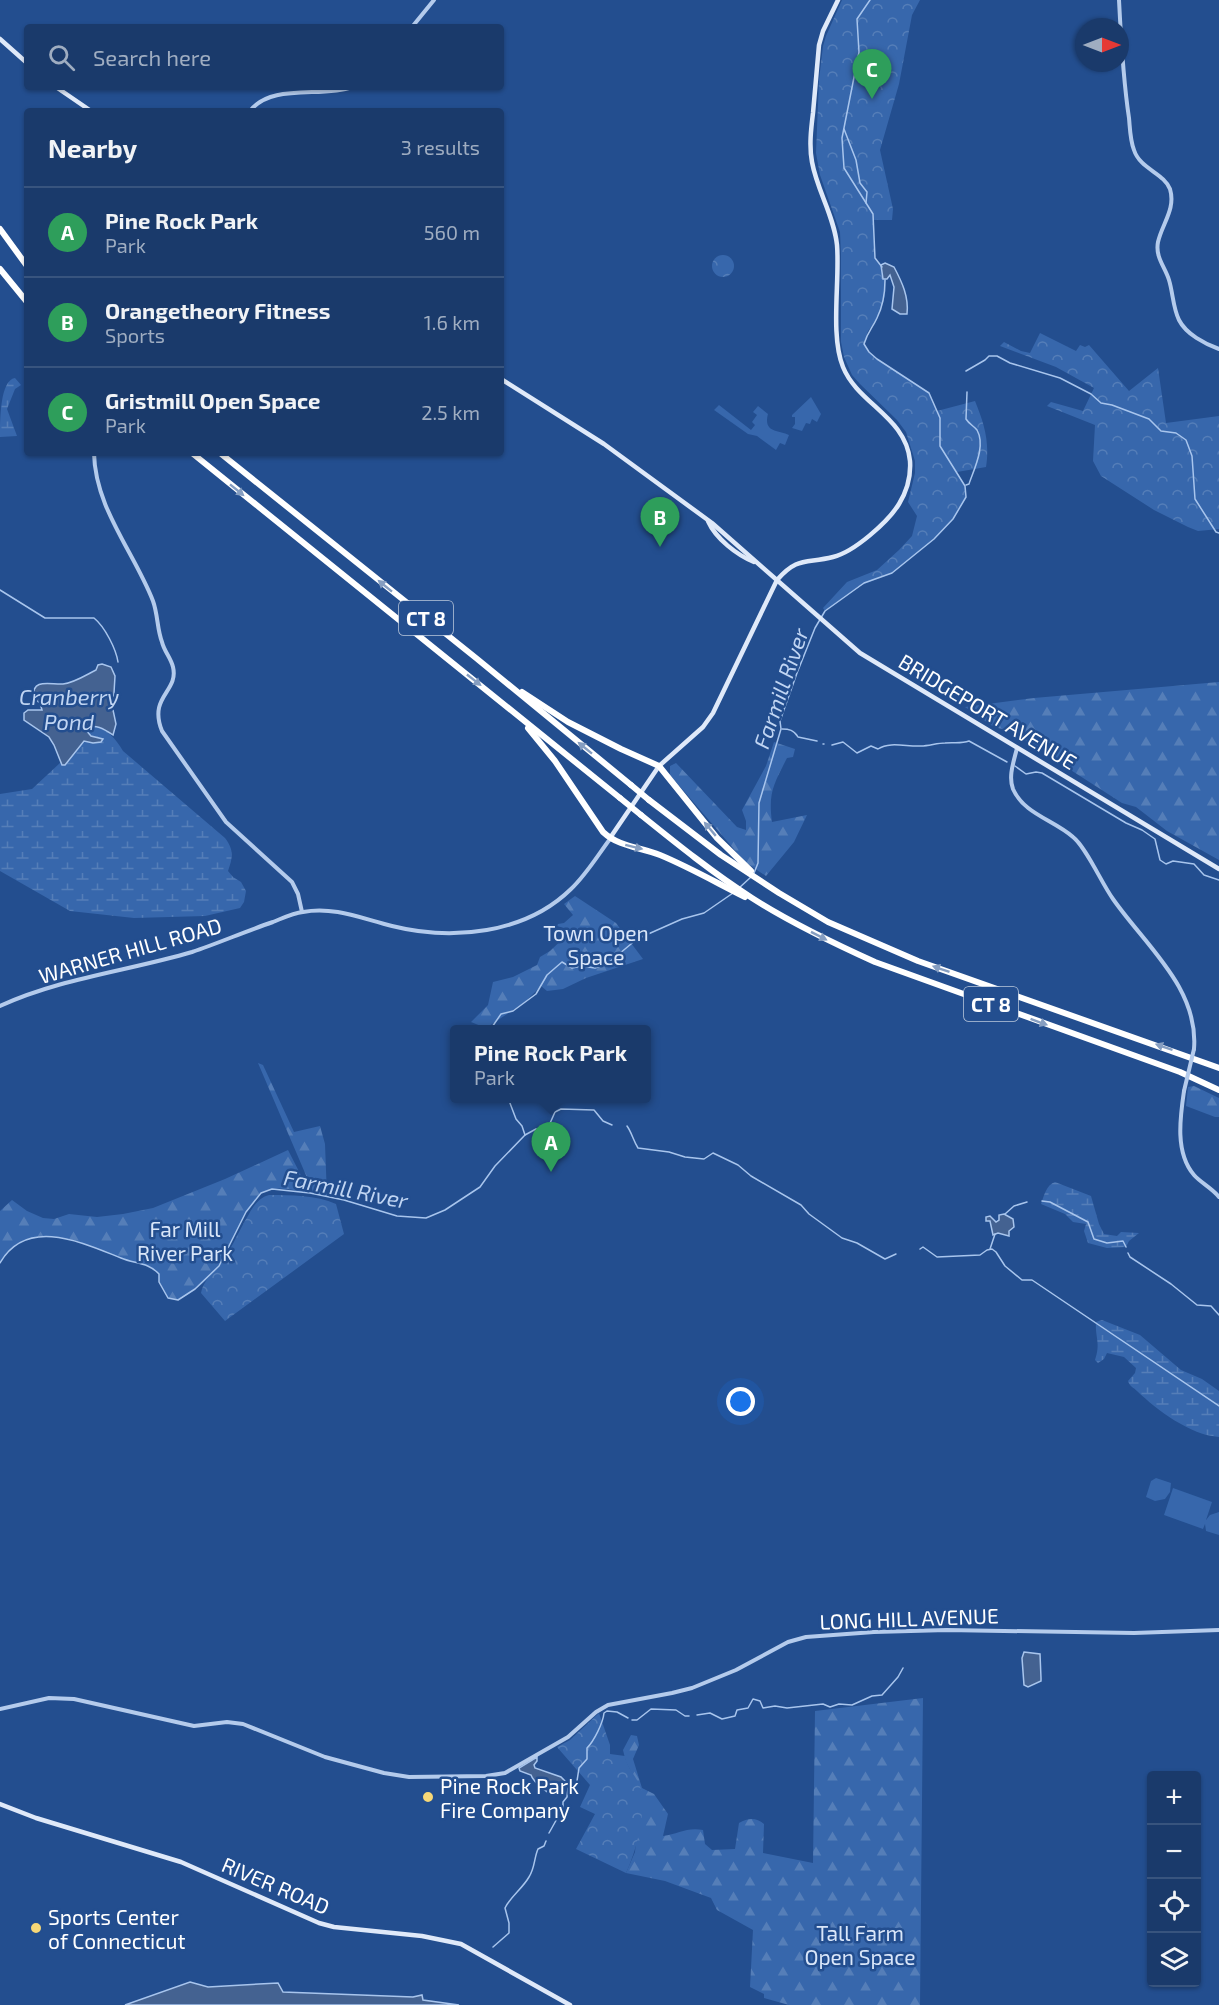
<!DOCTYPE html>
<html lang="en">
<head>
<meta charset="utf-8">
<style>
  body { margin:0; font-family:"Exo 2",sans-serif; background:#234171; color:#f1f3f6 }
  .controls { position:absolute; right:18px; bottom:18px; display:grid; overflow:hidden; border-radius:6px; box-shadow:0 2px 4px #0004 }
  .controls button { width:54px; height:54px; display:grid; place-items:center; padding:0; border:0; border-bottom:2px solid #38547e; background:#1a3a6b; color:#f1f3f6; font:30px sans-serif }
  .compass { position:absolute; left:1075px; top:18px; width:54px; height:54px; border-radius:50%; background:#1a3a6b; box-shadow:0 2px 4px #0004; rotate:90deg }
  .you { position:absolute; left:741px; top:1402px; width:21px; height:21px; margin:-15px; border:4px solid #fff; border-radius:50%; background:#1a73e8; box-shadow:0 0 0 9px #1a73e833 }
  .badge { display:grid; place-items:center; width:39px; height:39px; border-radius:50%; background:#90b9f0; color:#fff; font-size:20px; font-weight:700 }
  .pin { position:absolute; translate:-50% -50px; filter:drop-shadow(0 2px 3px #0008) }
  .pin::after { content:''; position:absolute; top:32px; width:21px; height:18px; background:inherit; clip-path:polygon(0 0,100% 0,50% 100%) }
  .popup { position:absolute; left:450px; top:1025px; width:201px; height:78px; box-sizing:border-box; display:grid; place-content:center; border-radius:6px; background:#1a3a6b; filter:drop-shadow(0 2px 4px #0005); font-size:20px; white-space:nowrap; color:#9fadc1 }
  .popup b { font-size:22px; color:#f1f3f6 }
  .popup::after { content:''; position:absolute; left:50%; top:100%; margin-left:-12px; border:12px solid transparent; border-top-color:#1a3a6b }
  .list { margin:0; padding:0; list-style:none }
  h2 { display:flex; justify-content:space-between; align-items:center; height:78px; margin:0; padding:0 24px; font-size:26px }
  h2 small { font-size:20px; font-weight:400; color:#9fadc1 }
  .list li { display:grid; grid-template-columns:39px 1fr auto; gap:18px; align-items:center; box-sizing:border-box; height:90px; padding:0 24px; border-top:2px solid #38547e }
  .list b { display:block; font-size:22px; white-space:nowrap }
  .list p { margin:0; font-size:20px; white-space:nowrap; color:#9fadc1 }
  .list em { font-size:20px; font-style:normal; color:#9fadc1 }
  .icon { flex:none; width:33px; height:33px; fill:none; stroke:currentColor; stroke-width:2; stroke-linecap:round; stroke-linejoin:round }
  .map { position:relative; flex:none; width:1219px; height:2005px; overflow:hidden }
  .search { position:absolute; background:#1a3a6b; box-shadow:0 2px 4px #0004; left:24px; top:24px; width:480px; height:66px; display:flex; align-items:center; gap:15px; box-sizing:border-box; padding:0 21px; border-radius:6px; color:#9fadc1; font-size:22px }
  .panel { position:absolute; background:#1a3a6b; box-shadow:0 2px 4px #0004; left:24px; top:108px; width:480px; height:348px; border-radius:6px }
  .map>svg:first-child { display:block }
  .green { fill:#3767ac }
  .forest { fill:url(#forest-firs) }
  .wetland { fill:url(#wetland-marsh) }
  .park { fill:url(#park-crowns) }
  .water { fill:#446291; stroke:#a8c5ed; stroke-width:1.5 }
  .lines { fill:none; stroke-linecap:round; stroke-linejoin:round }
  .stream { stroke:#a8c5ed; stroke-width:1.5 }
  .tertiary { stroke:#b4cbec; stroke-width:4 }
  .secondary { stroke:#dfe9f9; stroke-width:4.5 }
  .motorway { stroke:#fff; stroke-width:6 }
  .tertiary-bridge { stroke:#b4cbec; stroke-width:4 }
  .motorway-bridge { stroke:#fff; stroke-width:6 }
  .oneway { fill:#869ec1 }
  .poi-dot { fill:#f7d877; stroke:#234e8f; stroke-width:2 }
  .labels { text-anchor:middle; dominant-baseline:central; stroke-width:5; stroke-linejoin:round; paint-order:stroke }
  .shield { fill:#234e8f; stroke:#bdcadd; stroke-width:1.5 }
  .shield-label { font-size:20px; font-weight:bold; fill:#fff }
  .street-label { font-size:21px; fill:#fff; stroke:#234e8f }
  .park-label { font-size:21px; fill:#d9e6f9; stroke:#234e8f }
  .poi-label { font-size:21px; fill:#fff; stroke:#234e8f; text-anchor:start }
  .water-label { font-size:22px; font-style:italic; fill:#c0d5f3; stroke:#234e8f }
</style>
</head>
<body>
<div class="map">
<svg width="1219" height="2005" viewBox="0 0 1219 2005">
  <defs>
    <pattern id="forest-firs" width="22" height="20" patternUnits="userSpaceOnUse" patternTransform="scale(1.5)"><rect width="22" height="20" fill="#3767ac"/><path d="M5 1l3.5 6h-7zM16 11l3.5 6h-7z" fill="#557eb8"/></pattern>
    <pattern id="wetland-marsh" width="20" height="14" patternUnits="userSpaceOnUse" patternTransform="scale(1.5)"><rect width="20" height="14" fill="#3767ac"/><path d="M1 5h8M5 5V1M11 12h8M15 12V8" fill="none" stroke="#557eb8"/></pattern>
    <pattern id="park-crowns" width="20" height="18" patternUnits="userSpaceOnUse" patternTransform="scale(1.5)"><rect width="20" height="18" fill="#3767ac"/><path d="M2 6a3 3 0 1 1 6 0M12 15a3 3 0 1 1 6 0" fill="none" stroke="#557eb8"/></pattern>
  </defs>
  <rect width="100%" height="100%" fill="#234e8f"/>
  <!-- green -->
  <g class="green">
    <polygon points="811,397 821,414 817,422 812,419 810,424 806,423 802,431 792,428 795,424 795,417 792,417 792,415"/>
    <path d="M 719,405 L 751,430 L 755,425 L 752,422 L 757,415 L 753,412 L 758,406 L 768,414 C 763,433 778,430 789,435 L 785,445 L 780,443 L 776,450 L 757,436 L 748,434 L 714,410 Z"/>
    <polygon points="1156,1478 1171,1483 1170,1492 1165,1499 1155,1501 1146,1497 1151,1481"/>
    <polygon points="1173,1488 1212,1502 1206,1520 1210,1515 1219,1512 1219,1535 1206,1531 1205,1524 1203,1529 1164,1515"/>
  </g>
  <!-- forest -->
  <g class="forest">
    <polygon points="1219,682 1219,860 1167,831 1136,807 1122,803 1010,731 994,727 965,707 1034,698"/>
    <path d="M 774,742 L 795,749 L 793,757 L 787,758 C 774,784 768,792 772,822 L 807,815 L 794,842 L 766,876 L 745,862 L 670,775 L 670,766 L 676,763 L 737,827 L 746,830 L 746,821 L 742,810 L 766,766 Z"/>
    <polygon points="575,896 616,923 643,959 586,978 563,989 547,991 541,986 525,1002 486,1028 471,1022 488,1005 493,982 513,977 537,965 540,957 550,951 569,933 564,928 557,926 558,924 564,923 573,915 564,904"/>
    <polygon points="258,1063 263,1065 294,1132 320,1126 325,1144 327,1197 314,1194"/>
    <polygon points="1194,1086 1219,1098 1219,1117 1215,1117 1186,1106 1188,1087"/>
    <path d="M 288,1150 L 310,1193 C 298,1191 284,1187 272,1189 C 248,1192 233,1244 220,1264 C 211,1278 193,1293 178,1300 L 168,1298 L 159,1282 L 159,1274 C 148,1262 135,1264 121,1258 C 82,1243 28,1215 0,1263 L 0,1211 L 12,1200 L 27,1211 L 43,1218 L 54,1219 L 69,1214 L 97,1217 L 123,1214 L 153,1208 L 225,1179 Z"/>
    <path d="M 923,1698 L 920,2005 L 789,2005 L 764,1998 L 764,1994 L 750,1987 L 753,1930 L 717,1910 L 711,1898 L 665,1881 L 626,1873 L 635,1852 L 641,1790 L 626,1762 L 623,1750 L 631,1735 L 637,1736 L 639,1745 L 633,1759 L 642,1788 L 654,1794 L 668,1814 L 663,1836 C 678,1834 687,1827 703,1830 L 705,1844 L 712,1850 L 735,1849 L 739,1823 C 748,1818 756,1817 764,1824 L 763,1853 L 813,1863 L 815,1711 Z"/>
  </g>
  <!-- wetland -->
  <g class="wetland">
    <path d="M 15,378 L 21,385 L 15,389 L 7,409 L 17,436 L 0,437 C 0,420 0,380 15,378 Z"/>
    <path d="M 93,726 C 109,730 115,738 123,751 L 225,838 C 234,850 233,857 228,871 L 233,877 L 241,882 L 246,891 L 244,902 L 240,908 L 205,916 L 134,918 L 70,911 L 0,871 L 0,794 L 32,789 L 60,763 L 65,765 L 84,741 L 103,739 L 91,736 L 85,729 Z"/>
    <path d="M 1055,1182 L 1091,1196 L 1099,1224 L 1104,1234 L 1117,1236 L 1121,1232 L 1139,1233 L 1129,1241 L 1126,1247 L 1107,1248 L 1088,1243 L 1084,1231 L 1086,1224 L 1073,1222 L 1065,1214 L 1041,1204 C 1044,1196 1046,1185 1055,1182 Z"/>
    <path d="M 1102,1320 L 1140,1335 L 1181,1370 L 1202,1379 L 1219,1391 L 1219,1437 C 1190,1435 1157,1410 1137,1391 C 1133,1387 1130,1387 1128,1381 L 1135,1373 L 1136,1368 L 1124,1357 L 1107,1353 L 1104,1359 L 1098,1363 L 1095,1360 C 1101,1343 1095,1338 1096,1322 Z"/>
  </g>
  <!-- park -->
  <g class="park">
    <path d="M 842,0 L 920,0 L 912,15 L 899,84 L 880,150 L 893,209 L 892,220 L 873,220 L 875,258 L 886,272 L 885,296 L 877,319 L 868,331 L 864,344 L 869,352 L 877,359 L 929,393 L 937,411 L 975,401 C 984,423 990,442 986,467 L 957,472 L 965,486 L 966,497 L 953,519 L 934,539 L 892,573 L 862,585 L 825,611 L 823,608 L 847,582 L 877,570 L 899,550 L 912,536 L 917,516 L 908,502 L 915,473 L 915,461 L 906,432 L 897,420 L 860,384 L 852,375 L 844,357 L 841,342 L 841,253 L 840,232 L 820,175 L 816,153 L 819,80 L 823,46 L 826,36 Z"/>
    <circle cx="723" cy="266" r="11"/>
    <polygon points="1040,333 1076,351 1080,345 1085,347 1089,345 1129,391 1158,368 1166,423 1219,416 1219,529 1198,531 1188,527 1154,510 1101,476 1093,461 1095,425 1047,406 1051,402 1083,411 1094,388 1056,367 1000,346 1004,342 1021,351 1030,353"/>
    <path d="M 269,1195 C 291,1195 316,1195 336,1204 L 344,1234 L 225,1321 L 201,1293 C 203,1283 208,1278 215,1270 C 231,1253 237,1233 249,1214 C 253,1206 260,1197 269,1195 Z"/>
    <path d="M 599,1713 L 610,1745 L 610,1754 L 625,1756 C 627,1769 638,1777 641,1790 C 646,1814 636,1852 626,1873 L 576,1849 L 595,1814 L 580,1807 L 590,1785 L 557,1747 L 570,1740 Z"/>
  </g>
  <!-- water -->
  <g class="water">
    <path d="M 885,263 L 894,267 C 902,282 909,297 907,314 L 900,314 L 892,309 L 894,287 L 890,275 L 887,279 L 883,279 L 881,265 Z"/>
    <path d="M 102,664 L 111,667 L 115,676 L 113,710 L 116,724 L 113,735 C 104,729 95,723 85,729 L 91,736 L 103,739 L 101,742 L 93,743 L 84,741 L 65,765 L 62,765 L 54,745 L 49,737 L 24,720 L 24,713 L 28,710 L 42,710 L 40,703 L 33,698 C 32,677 51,685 63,684 C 74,683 86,675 96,670 L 98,665 Z"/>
    <polygon points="1004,1214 1013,1219 1014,1227 1009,1231 1009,1236 998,1233 993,1235 990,1221 986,1221 986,1217 990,1216 996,1222 999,1220 999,1215"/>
    <polygon points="1024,1652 1040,1654 1041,1678 1041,1681 1028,1687 1024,1685 1022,1658"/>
    <path d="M 537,1757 L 537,1761 L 534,1765 L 535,1768 L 561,1777 L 565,1781 C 565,1790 560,1793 552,1795 C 544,1790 534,1783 531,1775 L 520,1771 L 519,1768 Z"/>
    <polygon points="190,1982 208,1987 278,1983 283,1992 413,1997 422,1995 423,2000 459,2005 125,2005"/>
  </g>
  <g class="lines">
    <!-- stream -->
    <g class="stream">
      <polyline points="870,0 857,19 859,52 842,138 844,168 873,214 875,258 882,267"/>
      <polyline points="844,129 856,160 860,183 867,192 866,203"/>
      <polyline points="966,371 985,360 989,356 997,356 1010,363 1060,378 1091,394 1101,403 1112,405 1149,419 1161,431 1176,433 1186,440 1192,456 1195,499 1216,532 1219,533"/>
      <path d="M 966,485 L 969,484 C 974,469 986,446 977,430 C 974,426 969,424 966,419 L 967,392"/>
      <path d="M 0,590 L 45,618 L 94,618 C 105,627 116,649 118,662"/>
      <path d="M 782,729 C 789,729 794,730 798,737 L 817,741"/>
      <polyline points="823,744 824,744"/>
      <path d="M 832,745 L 843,742 L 857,753 L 871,746 L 878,749 C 890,741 907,747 921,746 C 929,746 937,743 945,743 C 953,742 961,744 969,741 L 1007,762"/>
      <polyline points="1015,766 1026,774 1036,772 1042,773 1126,823 1142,830 1155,839 1160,860 1166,864 1173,861 1194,864 1204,875 1219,880"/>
      <path d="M 754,873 L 758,863 L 759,803 L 781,729 L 780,721 L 797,673 L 815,628 L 825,611 L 864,583 L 892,573 L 934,539 L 953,519 L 966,497 L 965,486 L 940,446 L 940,418 L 929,393 L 877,359 L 869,352 L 864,344 C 868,331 872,329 877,318 C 883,306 885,293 885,280"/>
      <polyline points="739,888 751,877"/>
      <polyline points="490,1030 501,1014 513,1011 536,994 547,975 562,962 572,968 582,966 595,968 607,964 637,939 682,919 704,913 733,893"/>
      <polyline points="508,1098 516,1119 522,1126 525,1135"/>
      <path d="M 627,1126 C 632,1133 633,1140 638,1148 L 669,1152 L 685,1157 L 704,1159 L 713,1153 L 738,1165 L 751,1176 L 801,1205 L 809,1214 L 842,1238 L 857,1243 L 885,1259 L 896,1254"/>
      <polyline points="1042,1201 1050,1202 1088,1222 1094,1239 1107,1243 1123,1241 1126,1247"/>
      <polyline points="1005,1214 1014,1206 1027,1202"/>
      <polyline points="920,1249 923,1247 937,1257 980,1255 987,1250 992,1249 996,1252 1005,1266 1022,1280 1032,1280 1219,1406"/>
      <polyline points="990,1249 995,1234"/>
      <polyline points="1128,1253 1130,1257 1171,1284 1197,1305 1211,1306 1219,1315"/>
      <path d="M 0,1263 C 27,1216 83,1243 121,1258 C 135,1264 148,1262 159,1274 L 159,1282 L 168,1298 L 178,1300 L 195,1289 L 219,1266 L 246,1212 L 261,1193 L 272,1189 L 310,1193 L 344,1200 L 397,1216 L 426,1218 L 445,1210 L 480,1187 L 495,1166 L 525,1135 L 536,1129 L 547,1130 L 555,1112 L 561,1109 L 594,1110 L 603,1121 L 612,1125"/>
      <polyline points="697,1715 710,1713 722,1719 735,1716 737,1710 748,1708 753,1699 760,1701 763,1708 775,1706 787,1708 823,1704 830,1707 839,1704 852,1705 872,1696 882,1695 898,1677 903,1668"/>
      <polyline points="632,1720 637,1720 651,1709 676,1710 685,1716 689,1716"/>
      <path d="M 549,1833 L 563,1808 L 563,1802 L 567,1797 L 568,1788 L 577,1781 L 579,1768 L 587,1759 L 587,1748 C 594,1741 603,1723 604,1713 L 607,1711 L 617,1712 L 628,1718"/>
      <path d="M 493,1947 L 509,1933 L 509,1923 L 505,1908 C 511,1896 522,1889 529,1877 C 535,1868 534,1858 538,1849 L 544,1846 L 546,1841"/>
    </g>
    <!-- tertiary -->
    <g class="tertiary">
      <path d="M 1119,0 C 1121,40 1123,79 1129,118 C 1130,128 1130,140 1134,150 C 1140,169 1164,173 1170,189 C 1176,209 1162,224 1158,242 C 1155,257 1165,267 1169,280 C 1173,293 1173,308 1179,320 C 1186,334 1205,344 1219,349"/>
      <polyline points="412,27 434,0"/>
      <path d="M 250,111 C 271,83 322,98 352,87"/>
      <path d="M 94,453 C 95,508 134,552 153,601 C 158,615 157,629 162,642 C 164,651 171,658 173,667 C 179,692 148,696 162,731 L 226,822 L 292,882 L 298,894 L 302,912"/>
      <path d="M 1017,748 C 1014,761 1008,776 1013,789 C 1024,814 1054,820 1073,837 C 1086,847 1102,884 1113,899 C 1145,945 1199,988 1194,1049"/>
      <path d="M 0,1006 C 61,978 128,971 192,952 C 219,943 246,931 273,922 C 283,918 293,913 303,912 C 334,906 363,919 392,926 C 452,941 525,934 571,889 C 586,875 598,855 610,839"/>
      <path d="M 1184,1091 C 1180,1118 1175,1153 1194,1175 C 1201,1183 1212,1188 1219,1197"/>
      <polyline points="0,1709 49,1698 74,1699 194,1726 227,1722 243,1724 325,1757 384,1773 409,1777 486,1776 505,1773 568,1737 596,1712 608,1705 672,1693 692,1688 736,1670 788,1642 806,1637 874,1632 947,1630 1134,1633 1219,1630"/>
    </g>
    <!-- secondary -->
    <g class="secondary">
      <polyline points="0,39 27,63"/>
      <polyline points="56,87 91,111"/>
      <polyline points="501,379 604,444 712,523 860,653 1219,869"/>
      <path d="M 708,521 C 716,539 737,555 754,562"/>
      <path d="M 610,838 L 659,766 L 703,727 L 713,713 L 777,580 C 798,556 806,564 833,557 C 854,552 888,522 899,504 C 907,491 911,476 910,461 C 906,417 858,404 843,367 C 830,335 840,280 837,245 C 834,216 817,190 812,162 C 809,146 811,129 813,113 C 815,90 817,67 819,45 L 823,31 L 838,0"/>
      <polyline points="0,1804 36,1818 181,1862 319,1923 334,1927 422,1936 461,1944 570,2005"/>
    </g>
    <!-- motorway -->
    <g class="motorway">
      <polyline points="0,229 27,266"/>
      <polyline points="0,269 27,302"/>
      <polyline points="192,453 620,798"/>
      <polyline points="220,453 476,658 631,785"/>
      <polyline points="522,692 568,722 621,749 659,766 717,838 751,871"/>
      <path d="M 528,728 L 555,761 L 603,832 C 619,847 640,847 660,855 C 689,867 717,883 745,897"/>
      <polyline points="649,800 721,855 779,893 828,922 918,961 1219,1068"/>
      <path d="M 641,815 C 677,844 713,873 752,898 C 791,923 833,943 875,962 L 1180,1072 L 1219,1090"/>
    </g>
    <!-- tertiary-bridge -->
    <polyline class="tertiary-bridge" points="1184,1091 1194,1049"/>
    <!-- motorway-bridge -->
    <g class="motorway-bridge">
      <polyline points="631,785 649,800"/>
      <polyline points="620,798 641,815"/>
    </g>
  </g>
  <!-- one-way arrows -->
  <defs><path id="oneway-solid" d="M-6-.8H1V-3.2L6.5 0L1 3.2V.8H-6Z" transform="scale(1.5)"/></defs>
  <g class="oneway">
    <use href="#oneway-solid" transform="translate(237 490) rotate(39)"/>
    <use href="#oneway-solid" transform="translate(385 586) rotate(-141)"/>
    <use href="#oneway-solid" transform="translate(474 680) rotate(38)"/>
    <use href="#oneway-solid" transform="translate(585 748) rotate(-141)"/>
    <use href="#oneway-solid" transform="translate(710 829) rotate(-130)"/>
    <use href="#oneway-solid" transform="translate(634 847) rotate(14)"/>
    <use href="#oneway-solid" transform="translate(819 936) rotate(27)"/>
    <use href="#oneway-solid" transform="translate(941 969) rotate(-161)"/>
    <use href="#oneway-solid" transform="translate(1039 1022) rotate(20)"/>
    <use href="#oneway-solid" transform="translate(1164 1047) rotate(-161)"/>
  </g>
  <!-- markers -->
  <g class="poi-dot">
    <circle cx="428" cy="1797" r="6"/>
    <circle cx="36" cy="1928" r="6"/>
  </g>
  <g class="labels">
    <!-- shield labels -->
    <g class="shield">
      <rect x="399" y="601" width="54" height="34" rx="4.5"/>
      <rect x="964" y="987" width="54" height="34" rx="4.5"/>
    </g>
    <g class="shield-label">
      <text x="426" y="618">CT 8</text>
      <text x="991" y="1004">CT 8</text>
    </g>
    <!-- street labels -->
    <g class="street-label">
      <text transform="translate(988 711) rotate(31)">BRIDGEPORT AVENUE</text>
      <text transform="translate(130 950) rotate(-16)">WARNER HILL ROAD</text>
      <text transform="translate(909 1618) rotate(-2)">LONG HILL AVENUE</text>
      <text transform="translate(276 1885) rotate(23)">RIVER ROAD</text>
    </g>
    <!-- park labels -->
    <g class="park-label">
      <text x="596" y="932">Town Open<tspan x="596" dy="24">Space</tspan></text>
      <text x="185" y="1228">Far Mill<tspan x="185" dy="24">River Park</tspan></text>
      <text x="860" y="1932">Tall Farm<tspan x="860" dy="24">Open Space</tspan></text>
    </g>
    <!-- poi labels -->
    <g class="poi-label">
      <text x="440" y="1785">Pine Rock Park<tspan x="440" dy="24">Fire Company</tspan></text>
      <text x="48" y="1916">Sports Center<tspan x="48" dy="24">of Connecticut</tspan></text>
    </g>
    <!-- water labels -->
    <g class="water-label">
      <text transform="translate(780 688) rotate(-71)">Farmill River</text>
      <text x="69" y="696">Cranberry<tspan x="69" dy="25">Pond</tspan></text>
      <text transform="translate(346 1188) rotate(11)">Farmill River</text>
    </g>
  </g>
</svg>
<div class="controls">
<button>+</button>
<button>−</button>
<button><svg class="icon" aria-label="locate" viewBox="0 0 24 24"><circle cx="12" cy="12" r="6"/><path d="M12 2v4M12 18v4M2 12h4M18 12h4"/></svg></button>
<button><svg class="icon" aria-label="layers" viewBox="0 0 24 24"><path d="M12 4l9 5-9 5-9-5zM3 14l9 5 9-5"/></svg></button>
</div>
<svg class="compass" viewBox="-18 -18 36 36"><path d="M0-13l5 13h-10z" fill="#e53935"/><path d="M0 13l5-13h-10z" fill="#9fadc1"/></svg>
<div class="you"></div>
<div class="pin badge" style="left:551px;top:1172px;background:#2e9e5b">A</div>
<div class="popup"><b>Pine Rock Park</b>Park</div>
<div class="pin badge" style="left:660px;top:547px;background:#2e9e5b">B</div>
<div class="pin badge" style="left:872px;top:99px;background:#2e9e5b">C</div>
<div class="search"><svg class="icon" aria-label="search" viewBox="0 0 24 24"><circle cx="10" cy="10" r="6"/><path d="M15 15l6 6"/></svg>Search here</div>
<section class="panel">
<h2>Nearby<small>3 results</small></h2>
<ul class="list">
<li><span class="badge" style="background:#2e9e5b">A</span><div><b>Pine Rock Park</b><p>Park</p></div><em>560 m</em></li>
<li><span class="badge" style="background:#2e9e5b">B</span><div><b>Orangetheory Fitness</b><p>Sports</p></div><em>1.6 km</em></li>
<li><span class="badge" style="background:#2e9e5b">C</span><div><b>Gristmill Open Space</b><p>Park</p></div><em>2.5 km</em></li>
</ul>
</section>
</div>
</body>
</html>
